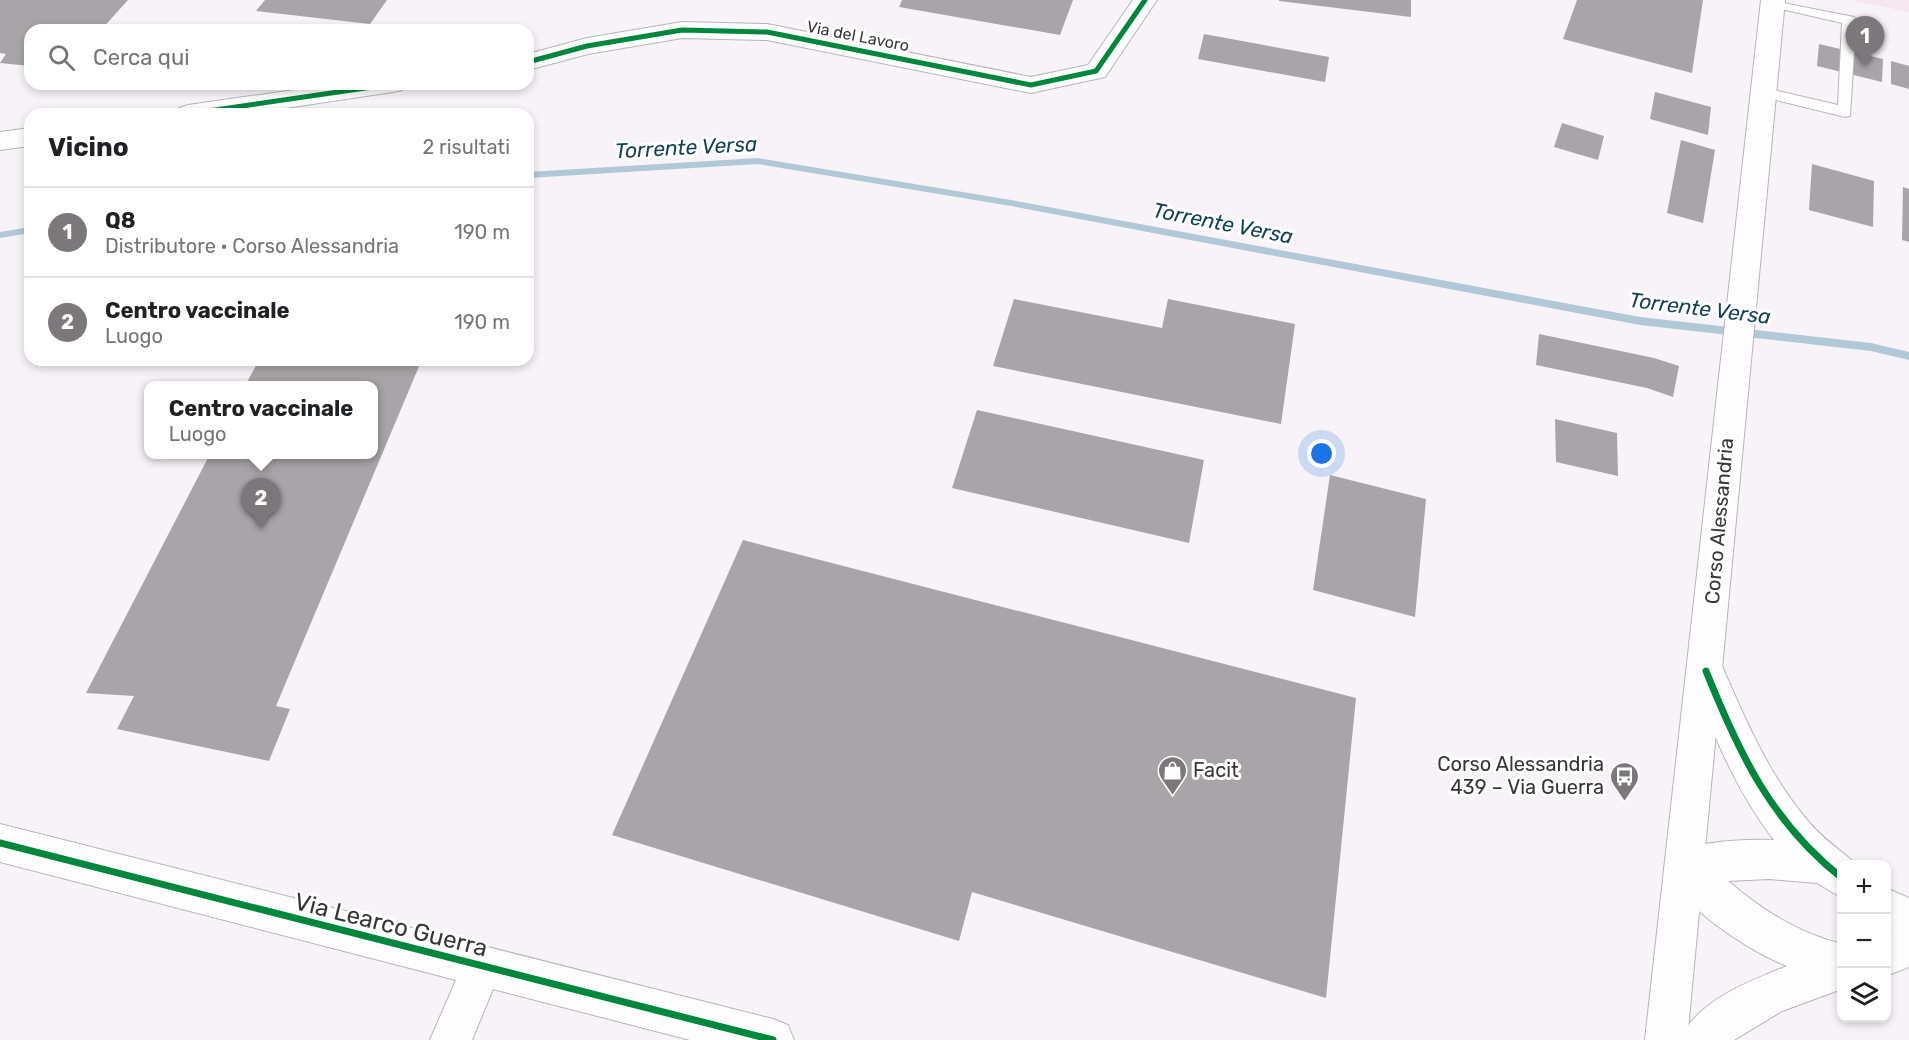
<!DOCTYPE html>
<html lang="it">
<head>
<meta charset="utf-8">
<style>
  body { margin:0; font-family:Rubik,sans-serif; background:#f2f2f2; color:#202124 }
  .controls { position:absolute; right:18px; bottom:18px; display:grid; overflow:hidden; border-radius:12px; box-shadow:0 3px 9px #0003 }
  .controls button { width:54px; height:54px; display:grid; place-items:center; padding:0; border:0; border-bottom:2px solid #e0e0e0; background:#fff; color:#202124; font:30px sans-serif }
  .you { position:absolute; left:1322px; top:454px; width:21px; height:21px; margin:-15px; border:4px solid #fff; border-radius:50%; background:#1a73e8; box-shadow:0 0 0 9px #1a73e833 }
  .badge { display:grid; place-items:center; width:39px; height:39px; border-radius:50%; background:#7b777b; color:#fff; font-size:20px; font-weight:700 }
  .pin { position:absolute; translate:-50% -50px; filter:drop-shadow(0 2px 3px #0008) }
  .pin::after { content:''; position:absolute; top:32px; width:21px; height:18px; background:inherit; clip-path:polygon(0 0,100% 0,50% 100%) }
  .popup { position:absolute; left:144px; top:381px; width:234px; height:78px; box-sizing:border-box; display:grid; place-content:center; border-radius:12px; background:#fff; filter:drop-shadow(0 2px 4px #0005); font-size:20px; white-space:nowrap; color:#757577 }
  .popup b { font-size:22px; color:#202124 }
  .popup::after { content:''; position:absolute; left:50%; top:100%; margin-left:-12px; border:12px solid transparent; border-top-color:#fff }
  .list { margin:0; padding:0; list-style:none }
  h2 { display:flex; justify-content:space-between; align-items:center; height:78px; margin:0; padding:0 24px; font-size:26px }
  h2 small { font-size:20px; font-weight:400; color:#757577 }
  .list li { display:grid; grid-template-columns:39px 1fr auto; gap:18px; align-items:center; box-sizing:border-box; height:90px; padding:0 24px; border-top:2px solid #e0e0e0 }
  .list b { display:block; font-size:22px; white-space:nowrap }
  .list p { margin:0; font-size:20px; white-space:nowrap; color:#757577 }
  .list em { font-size:20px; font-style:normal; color:#757577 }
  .icon { flex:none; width:33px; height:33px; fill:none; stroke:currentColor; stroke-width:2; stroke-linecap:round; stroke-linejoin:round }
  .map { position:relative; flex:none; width:1909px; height:1040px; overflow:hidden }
  .search { position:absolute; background:#fff; box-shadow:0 3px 9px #0003; left:24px; top:24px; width:510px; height:66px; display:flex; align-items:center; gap:15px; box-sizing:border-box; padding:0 21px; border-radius:18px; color:#757577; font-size:22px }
  .panel { position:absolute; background:#fff; box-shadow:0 3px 9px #0003; left:24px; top:108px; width:510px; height:258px; border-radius:18px }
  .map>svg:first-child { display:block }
  .commercial { fill:#f5e6ef }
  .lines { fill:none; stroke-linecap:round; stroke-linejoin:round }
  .stream { fill:#b1c8d6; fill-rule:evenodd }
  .building { fill:#a9a4a7 }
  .lane-casing { stroke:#b8b4b8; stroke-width:2 }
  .street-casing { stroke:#b8b4b8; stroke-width:2 }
  .primary-casing { stroke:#b8b4b8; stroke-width:2 }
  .lane { fill:#fefdfe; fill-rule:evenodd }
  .street { fill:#fefdfe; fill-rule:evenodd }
  .primary { fill:#fefdfe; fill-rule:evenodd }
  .cycleway-far1-casing { stroke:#fff; stroke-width:8 }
  .cycleway-casing { stroke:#fff; stroke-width:10 }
  .cycleway-far1 { stroke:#00873e; stroke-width:5 }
  .cycleway { stroke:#00873e; stroke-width:7 }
  .labels { text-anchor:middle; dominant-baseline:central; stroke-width:6; stroke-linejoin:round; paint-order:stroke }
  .far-street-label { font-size:16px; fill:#383438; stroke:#fff }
  .street-label { font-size:20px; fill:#383438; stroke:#fff }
  .poi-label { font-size:20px; fill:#383438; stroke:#fff; text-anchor:end }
  .water-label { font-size:21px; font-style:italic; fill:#124256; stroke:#fff }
  .near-street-label { font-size:24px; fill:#383438; stroke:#fff }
</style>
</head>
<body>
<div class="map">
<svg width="1909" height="1040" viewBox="0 0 1909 1040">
  <rect width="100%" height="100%" fill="#f8f3f8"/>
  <!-- commercial -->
  <polygon class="commercial" points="1851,0 1909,0 1909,12"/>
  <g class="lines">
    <!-- stream -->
    <g class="stream">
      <polygon points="758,158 1011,200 1640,317 1871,343 1909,352 1909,360 1871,351 1640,325 1011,206 758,164 528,178 528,172"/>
      <polygon points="30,227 30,233 0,238 0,232"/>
    </g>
  </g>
  <!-- building -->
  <g class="building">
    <polygon points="0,0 128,0 101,30 30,30 30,66 0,63 6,54 0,53"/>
    <polygon points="265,0 387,0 370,24 256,11"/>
    <polygon points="902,0 1073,0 1060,35 899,7"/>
    <polygon points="1279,0 1411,0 1411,17 1279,1"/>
    <polygon points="1577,0 1703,0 1692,73 1563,39"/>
    <polygon points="1204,34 1329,57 1325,82 1198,59"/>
    <polygon points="1819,44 1883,59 1882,82 1817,66"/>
    <polygon points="1891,61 1909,66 1909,89 1891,84"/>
    <polygon points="1655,92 1711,107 1708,135 1650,119"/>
    <polygon points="1562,123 1604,136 1598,160 1554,147"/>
    <polygon points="1681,140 1715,150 1703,223 1667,213"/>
    <polygon points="1812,164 1874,181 1873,227 1809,210"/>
    <polygon points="1903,187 1909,189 1909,242 1902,240"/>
    <polygon points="1014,299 1162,328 1168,299 1295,324 1281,424 993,366"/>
    <polygon points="1539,334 1654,358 1679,366 1673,397 1647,388 1536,365"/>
    <polygon points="259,360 353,360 420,364 276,706 290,709 269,761 117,729 134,696 86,693 210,454 374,454 374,386 245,386"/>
    <polygon points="977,410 1204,460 1189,543 952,488"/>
    <polygon points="1555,419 1617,433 1618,476 1556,462"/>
    <polygon points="1330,475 1426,499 1415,617 1313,590"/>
    <polygon points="743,540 1356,698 1326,998 972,892 959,941 612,835"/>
  </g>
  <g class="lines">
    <defs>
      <polygon id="lane" points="1768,0 1854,17 1856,20 1850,116 1845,117 1760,96 1758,93 1765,88 1838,105 1842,23 1768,6"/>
      <g id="street">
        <polygon points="1133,0 1157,0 1105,77 1031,93 767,40 682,38 588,54 528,70 528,54 587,38 682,22 767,24 1031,77 1088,65"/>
        <polygon points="336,84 406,84 402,90 393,92 246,114 175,114 179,108 188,105"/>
        <polygon points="30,128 30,146 0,150 0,132"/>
        <path d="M 1706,654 L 1719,659 C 1744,716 1767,773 1808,821 C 1822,838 1840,850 1856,864 L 1842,864 L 1842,898 L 1817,883 L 1769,879 L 1728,881 C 1762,910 1798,933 1842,944 L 1842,989 L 1782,1011 L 1734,1040 L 1680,1040 C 1696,1001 1750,981 1787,966 C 1749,951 1680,906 1664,868 L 1670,854 C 1702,841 1740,839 1774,840 C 1735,790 1712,730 1688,671 L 1693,659 Z"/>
        <polygon points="0,824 773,1019 788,1025 794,1040 690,1040 493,989 472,1040 430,1040 456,980 0,862"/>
        <polygon points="1886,888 1909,898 1909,967 1886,976 1886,935 1892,933 1886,930"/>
      </g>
      <polygon id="primary" points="1761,0 1785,0 1687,1040 1645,1040"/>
    </defs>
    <!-- lane casing -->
    <use href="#lane" class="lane-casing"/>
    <!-- street casing -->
    <use href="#street" class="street-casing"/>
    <!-- primary casing -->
    <use href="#primary" class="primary-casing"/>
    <!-- lane -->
    <use href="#lane" class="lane"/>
    <!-- street -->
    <use href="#street" class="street"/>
    <!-- primary -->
    <use href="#primary" class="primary"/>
    <defs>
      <g id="cycleway-far1">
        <polyline points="528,62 587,46 682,30 767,32 1031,85 1096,71 1145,0"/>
        <polyline points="188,114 393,84"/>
      </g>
      <g id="cycleway">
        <path d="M 1706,671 C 1739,753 1771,822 1842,878"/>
        <polyline points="0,843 773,1040"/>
      </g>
    </defs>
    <!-- cycleway-far1 casing -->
    <use href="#cycleway-far1" class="cycleway-far1-casing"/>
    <!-- cycleway casing -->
    <use href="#cycleway" class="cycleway-casing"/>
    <!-- cycleway-far1 -->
    <use href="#cycleway-far1" class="cycleway-far1"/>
    <!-- cycleway -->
    <use href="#cycleway" class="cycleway"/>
  </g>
  <!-- icons -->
  <defs>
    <symbol id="shop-pin" viewBox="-11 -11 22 30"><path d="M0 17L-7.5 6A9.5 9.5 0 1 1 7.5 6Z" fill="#7b777b" stroke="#fff"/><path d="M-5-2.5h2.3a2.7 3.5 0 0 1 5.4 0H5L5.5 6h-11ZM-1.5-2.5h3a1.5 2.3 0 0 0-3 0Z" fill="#fff"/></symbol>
    <symbol id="bus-pin" viewBox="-11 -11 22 30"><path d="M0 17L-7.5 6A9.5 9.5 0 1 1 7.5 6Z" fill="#7b777b" stroke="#fff"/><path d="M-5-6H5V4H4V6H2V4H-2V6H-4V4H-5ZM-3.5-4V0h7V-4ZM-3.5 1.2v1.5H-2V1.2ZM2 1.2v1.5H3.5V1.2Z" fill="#fff"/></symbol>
  </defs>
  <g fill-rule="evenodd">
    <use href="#shop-pin" x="1156" y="754" width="33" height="45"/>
    <use href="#bus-pin" x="1608" y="760" width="33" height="45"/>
  </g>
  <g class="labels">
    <!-- far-street labels -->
    <g class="far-street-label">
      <text transform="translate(858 36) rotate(11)">Via del Lavoro</text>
    </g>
    <!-- street labels -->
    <g class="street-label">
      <text transform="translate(1719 521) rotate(-85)">Corso Alessandria</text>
    </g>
    <!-- poi labels -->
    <g class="poi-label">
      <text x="1604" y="764">Corso Alessandria<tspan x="1604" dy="23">439 – Via Guerra</tspan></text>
      <text x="1193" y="770" text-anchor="start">Facit</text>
    </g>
    <!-- water labels -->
    <g class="water-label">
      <text transform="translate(686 147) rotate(-3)">Torrente Versa</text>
      <text transform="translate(1223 223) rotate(11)">Torrente Versa</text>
      <text transform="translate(1700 308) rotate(7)">Torrente Versa</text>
    </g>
    <!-- near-street labels -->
    <g class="near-street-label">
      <text transform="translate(391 925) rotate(14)">Via Learco Guerra</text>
    </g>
  </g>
</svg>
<div class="controls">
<button>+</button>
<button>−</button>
<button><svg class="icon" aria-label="layers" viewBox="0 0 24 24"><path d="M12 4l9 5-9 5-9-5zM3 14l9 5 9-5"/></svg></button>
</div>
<div class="you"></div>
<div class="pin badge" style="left:1865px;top:66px">1</div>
<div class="pin badge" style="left:261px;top:528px">2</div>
<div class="popup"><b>Centro vaccinale</b>Luogo</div>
<div class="search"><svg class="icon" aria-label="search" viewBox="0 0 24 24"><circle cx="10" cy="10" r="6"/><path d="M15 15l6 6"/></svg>Cerca qui</div>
<section class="panel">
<h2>Vicino<small>2 risultati</small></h2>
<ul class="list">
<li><span class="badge">1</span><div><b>Q8</b><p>Distributore · Corso Alessandria</p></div><em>190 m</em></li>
<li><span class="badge">2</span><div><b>Centro vaccinale</b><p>Luogo</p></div><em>190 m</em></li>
</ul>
</section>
</div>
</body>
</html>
